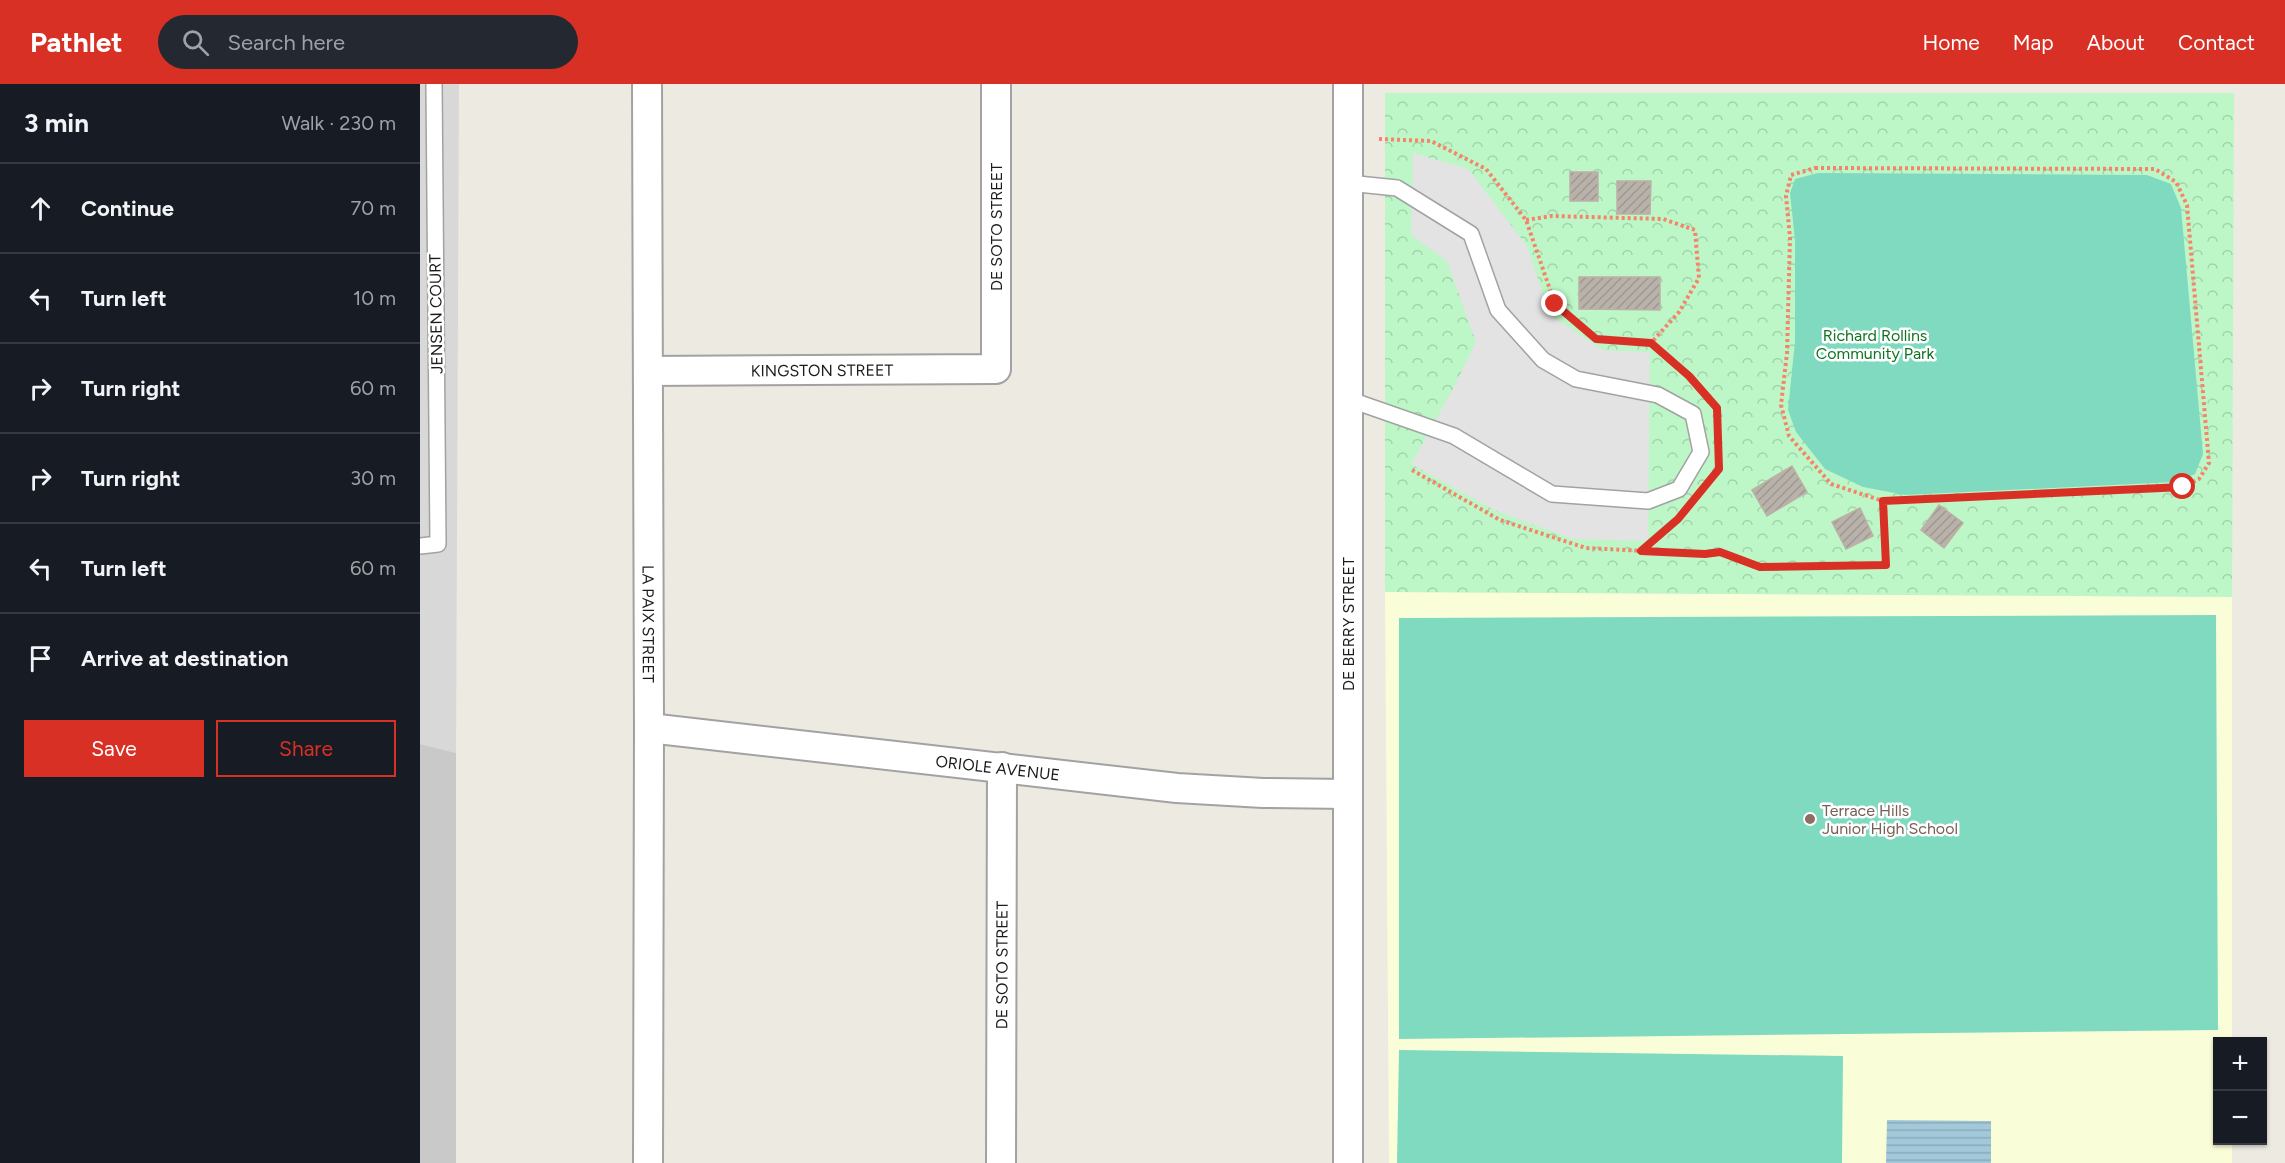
<!DOCTYPE html>
<html lang="en">
<head>
<meta charset="utf-8">
<style>
  body { margin:0; font-family:Figtree,sans-serif; background:#242831; color:#f1f3f6 }
  .controls { position:absolute; right:18px; bottom:18px; display:grid; overflow:hidden; border-radius:0px; box-shadow:0 2px 4px #0004 }
  .controls button { width:54px; height:54px; display:grid; place-items:center; padding:0; border:0; border-bottom:2px solid #363941; background:#171b24; color:#f1f3f6; font:30px sans-serif }
  .stop { position:absolute; width:18px; height:18px; margin:-14px; border:4px solid #d93025; border-radius:50%; background:#fff }
  .stop.end { background:#d93025; border-color:#fff; box-shadow:0 2px 6px #0008 }
  .list { margin:0; padding:0; list-style:none }
  h2 { display:flex; justify-content:space-between; align-items:center; height:78px; margin:0; padding:0 24px; font-size:26px }
  h2 small { font-size:20px; font-weight:400; color:#9ea1a6 }
  .list li { display:grid; grid-template-columns:39px 1fr auto; gap:18px; align-items:center; box-sizing:border-box; height:90px; padding:0 24px; border-top:2px solid #363941 }
  .list b { display:block; font-size:22px; white-space:nowrap }
  .list em { font-size:20px; font-style:normal; color:#9ea1a6 }
  .actions { display:flex; gap:12px; padding:18px 24px }
  .actions a { flex:1; padding:14px 0; border:2px solid #d93025; border-radius:0px; text-align:center; font-size:21px; color:#d93025 }
  .actions .main { background:#d93025; color:#fff }
  .icon { flex:none; width:33px; height:33px; fill:none; stroke:currentColor; stroke-width:2; stroke-linecap:round; stroke-linejoin:round }
  .map { position:relative; flex:none; width:1865px; height:1079px; overflow:hidden }
  header { display:flex; align-items:center; gap:36px; box-sizing:border-box; height:84px; padding:0 30px; background:#d93025; color:#fff }
  header strong { font-size:28px }
  nav { display:flex; gap:33px; margin-inline-start:auto; font-size:21px }
  .search { width:420px; height:54px; background:#242831; display:flex; align-items:center; gap:15px; box-sizing:border-box; padding:0 21px; border-radius:33px; color:#9ea1a6; font-size:22px }
  main { display:flex }
  aside { flex:1; background:#171b24 }
  .map>svg:first-child { display:block }
  .residential { fill:#d9d8d8 }
  .education { fill:#fafed8 }
  .religious { fill:#c9c9c9 }
  .park { fill:url(#park-crowns) }
  .pitch { fill:#80dac0 }
  .parking { fill:#e3e3e3 }
  .water { fill:url(#water-rules) }
  .building { fill:url(#building-hatch); stroke:#bdb1a4; stroke-width:1.5 }
  .lines { fill:none; stroke-linecap:round; stroke-linejoin:round }
  .lane-casing { stroke:#a2a2a2; stroke-width:18 }
  .street-casing { stroke:#a2a2a2; stroke-width:32 }
  .path { stroke:#f58469; stroke-width:4; stroke-dasharray:3 3; stroke-linecap:butt }
  .lane { stroke:#fff; stroke-width:15 }
  .street { stroke:#fff; stroke-width:28 }
  .route { stroke:#d93025; stroke-width:8 }
  .education-dot { fill:#8d6e63; stroke:#fff; stroke-width:2 }
  .labels { text-anchor:middle; dominant-baseline:central; stroke-width:5; stroke-linejoin:round; paint-order:stroke }
  .street-label { font-size:16px; fill:#1b1b1b; stroke:#fff }
  .park-label { font-size:16px; fill:#0e7420; stroke:#fff }
  .education-label { font-size:16px; fill:#785e54; stroke:#fff; text-anchor:start }
</style>
</head>
<body>
<header>
<strong>Pathlet</strong>
<div class="search"><svg class="icon" aria-label="search" viewBox="0 0 24 24"><circle cx="10" cy="10" r="6"/><path d="M15 15l6 6"/></svg>Search here</div>
<nav><a>Home</a><a>Map</a><a>About</a><a>Contact</a></nav>
</header>
<main>
<aside>
<h2>3 min<small>Walk · 230 m</small></h2>
<ul class="list">
<li><svg class="icon" aria-label="ahead" viewBox="0 0 24 24"><path d="M12 20V5M6 11l6-6 6 6"/></svg><div><b>Continue</b></div><em>70 m</em></li>
<li><svg class="icon" aria-label="left" viewBox="0 0 24 24"><path d="M17 20v-9H6M10 6l-5 5 5 5"/></svg><div><b>Turn left</b></div><em>10 m</em></li>
<li><svg class="icon" aria-label="right" viewBox="0 0 24 24"><path d="M7 20v-9h11M14 6l5 5-5 5"/></svg><div><b>Turn right</b></div><em>60 m</em></li>
<li><svg class="icon" aria-label="right" viewBox="0 0 24 24"><path d="M7 20v-9h11M14 6l5 5-5 5"/></svg><div><b>Turn right</b></div><em>30 m</em></li>
<li><svg class="icon" aria-label="left" viewBox="0 0 24 24"><path d="M17 20v-9H6M10 6l-5 5 5 5"/></svg><div><b>Turn left</b></div><em>60 m</em></li>
<li><svg class="icon" aria-label="arrive" viewBox="0 0 24 24"><path d="M6 21V4h12l-3 4 3 4H6"/></svg><div><b>Arrive at destination</b></div></li>
</ul>
<div class="actions"><a class="main">Save</a><a>Share</a></div>
</aside>
<div class="map">
<svg width="1865" height="1079" viewBox="0 0 1865 1079">
  <defs>
    <pattern id="park-crowns" width="20" height="18" patternUnits="userSpaceOnUse" patternTransform="scale(1.5)"><rect width="20" height="18" fill="#bdf7c7"/><path d="M2 6a3 3 0 1 1 6 0M12 15a3 3 0 1 1 6 0" fill="none" stroke="#a2d3aa"/></pattern>
    <pattern id="water-rules" width="6" height="5" patternUnits="userSpaceOnUse" patternTransform="scale(1.5)"><rect width="6" height="5" fill="#a2c8d9"/><path d="M0 2.5h6" fill="none" stroke="#8babba"/></pattern>
    <pattern id="building-hatch" width="6" height="6" patternUnits="userSpaceOnUse" patternTransform="scale(1.5)"><rect width="6" height="6" fill="#b9b2aa"/><path d="M-1 1l2-2M0 6l6-6M5 7l2-2" fill="none" stroke="#9e9892"/></pattern>
  </defs>
  <rect width="100%" height="100%" fill="#eceae1"/>
  <!-- residential -->
  <polygon class="residential" points="0,0 39,0 36,669 0,660"/>
  <!-- education -->
  <polygon class="education" points="965,508 1812,513 1812,957 1798,958 1798,1056 1812,1057 1812,1079 969,1079"/>
  <!-- religious -->
  <polygon class="religious" points="0,660 36,669 36,1079 0,1079"/>
  <!-- park -->
  <polygon class="park" points="965,9 1814,9 1812,513 965,508"/>
  <!-- pitch -->
  <g class="pitch">
    <polygon points="1398,89 1727,91 1751,100 1761,124 1783,370 1775,390 1755,398 1485,411 1443,403 1405,385 1376,348 1368,326 1375,257 1375,156 1370,109 1375,95"/>
    <polygon points="1796,531 1798,946 979,955 979,534"/>
    <polygon points="979,966 1423,972 1422,1079 977,1079"/>
  </g>
  <!-- parking -->
  <polygon class="parking" points="993,69 1048,85 1107,162 1130,231 1183,266 1230,268 1228,457 1153,455 1076,427 991,380 1033,305 1056,258 1027,177 991,151"/>
  <!-- water -->
  <polygon class="water" points="1467,1036 1571,1037 1571,1079 1466,1079"/>
  <!-- building -->
  <g class="building">
    <rect x="1150" y="88" width="28" height="29"/>
    <polygon points="1197,97 1231,97 1230,130 1197,130"/>
    <polygon points="1159,193 1240,193 1240,226 1159,225"/>
    <polygon points="1372,382 1387,408 1347,432 1332,406"/>
    <polygon points="1519,421 1543,439 1524,464 1501,446"/>
    <polygon points="1440,424 1453,452 1426,465 1412,438"/>
  </g>
  <g class="lines">
    <defs>
      <g id="lane">
        <polyline points="928,99 977,104 1051,150 1078,226 1123,276 1156,295 1238,311 1273,330 1281,368 1259,405 1228,417 1132,410 1034,352 928,315"/>
        <polyline points="0,462 18,460 14,0"/>
      </g>
      <g id="street">
        <path id="s1" d="M 227,0 L 229,644 L 228,1079"/>
        <path id="s2" d="M 228,287 L 576,285 L 576,0"/>
        <path id="s3" d="M 229,644 L 757,704 L 843,709 L 928,710"/>
        <path id="s4" d="M 581,1079 L 582,683"/>
        <polyline points="928,1079 928,0"/>
      </g>
    </defs>
    <!-- lane casing -->
    <use href="#lane" class="lane-casing"/>
    <!-- street casing -->
    <use href="#street" class="street-casing"/>
    <!-- path -->
    <g class="path">
      <polyline points="959,55 1011,57 1066,85 1106,136 1135,220 1176,255 1231,259 1269,292 1283,308"/>
      <polygon points="1395,84 1735,85 1756,98 1767,121 1789,379 1779,395 1763,403 1463,417 1411,400 1369,352 1361,321 1367,269 1370,154 1366,112 1371,91"/>
      <polyline points="1106,136 1132,132 1243,135 1275,146 1279,194 1259,228 1231,259"/>
      <polyline points="992,386 1080,436 1166,464 1285,470 1300,468 1340,483 1466,481 1463,417"/>
      <polyline points="1221,467 1265,427"/>
    </g>
    <!-- lane -->
    <use href="#lane" class="lane"/>
    <!-- street -->
    <use href="#street" class="street"/>
  </g>
  <g class="lines">
    <!-- route -->
    <polyline class="route" points="1135,220 1176,255 1231,259 1269,292 1297,324 1299,385 1258,435 1221,467 1285,470 1300,468 1340,483 1466,481 1463,417 1763,403"/>
  </g>
  <!-- markers -->
  <circle class="education-dot" cx="1390" cy="735" r="6"/>
  <g class="labels">
    <!-- street labels -->
    <g class="street-label">
      <text transform="translate(576 143) rotate(-90)">DE SOTO STREET</text>
      <text transform="translate(16 230) rotate(-91)">JENSEN COURT</text>
      <text stroke="none"><textPath href="#s2" startOffset="174">KINGSTON STREET</textPath></text>
      <text stroke="none"><textPath href="#s1" startOffset="540">LA PAIX STREET</textPath></text>
      <text transform="translate(928 540) rotate(-90)">DE BERRY STREET</text>
      <text stroke="none"><textPath href="#s3" startOffset="351">ORIOLE AVENUE</textPath></text>
      <text stroke="none"><textPath href="#s4" startOffset="198">DE SOTO STREET</textPath></text>
    </g>
    <!-- park labels -->
    <g class="park-label">
      <text x="1455" y="251">Richard Rollins<tspan x="1455" dy="18">Community Park</tspan></text>
    </g>
    <!-- education labels -->
    <g class="education-label">
      <text x="1402" y="726">Terrace Hills<tspan x="1402" dy="18">Junior High School</tspan></text>
    </g>
  </g>
</svg>
<div class="controls">
<button>+</button>
<button>−</button>
</div>
<div class="stop" style="left:1763px;top:403px"></div>
<div class="stop end" style="left:1135px;top:220px"></div>
</div>
</main>
</body>
</html>
